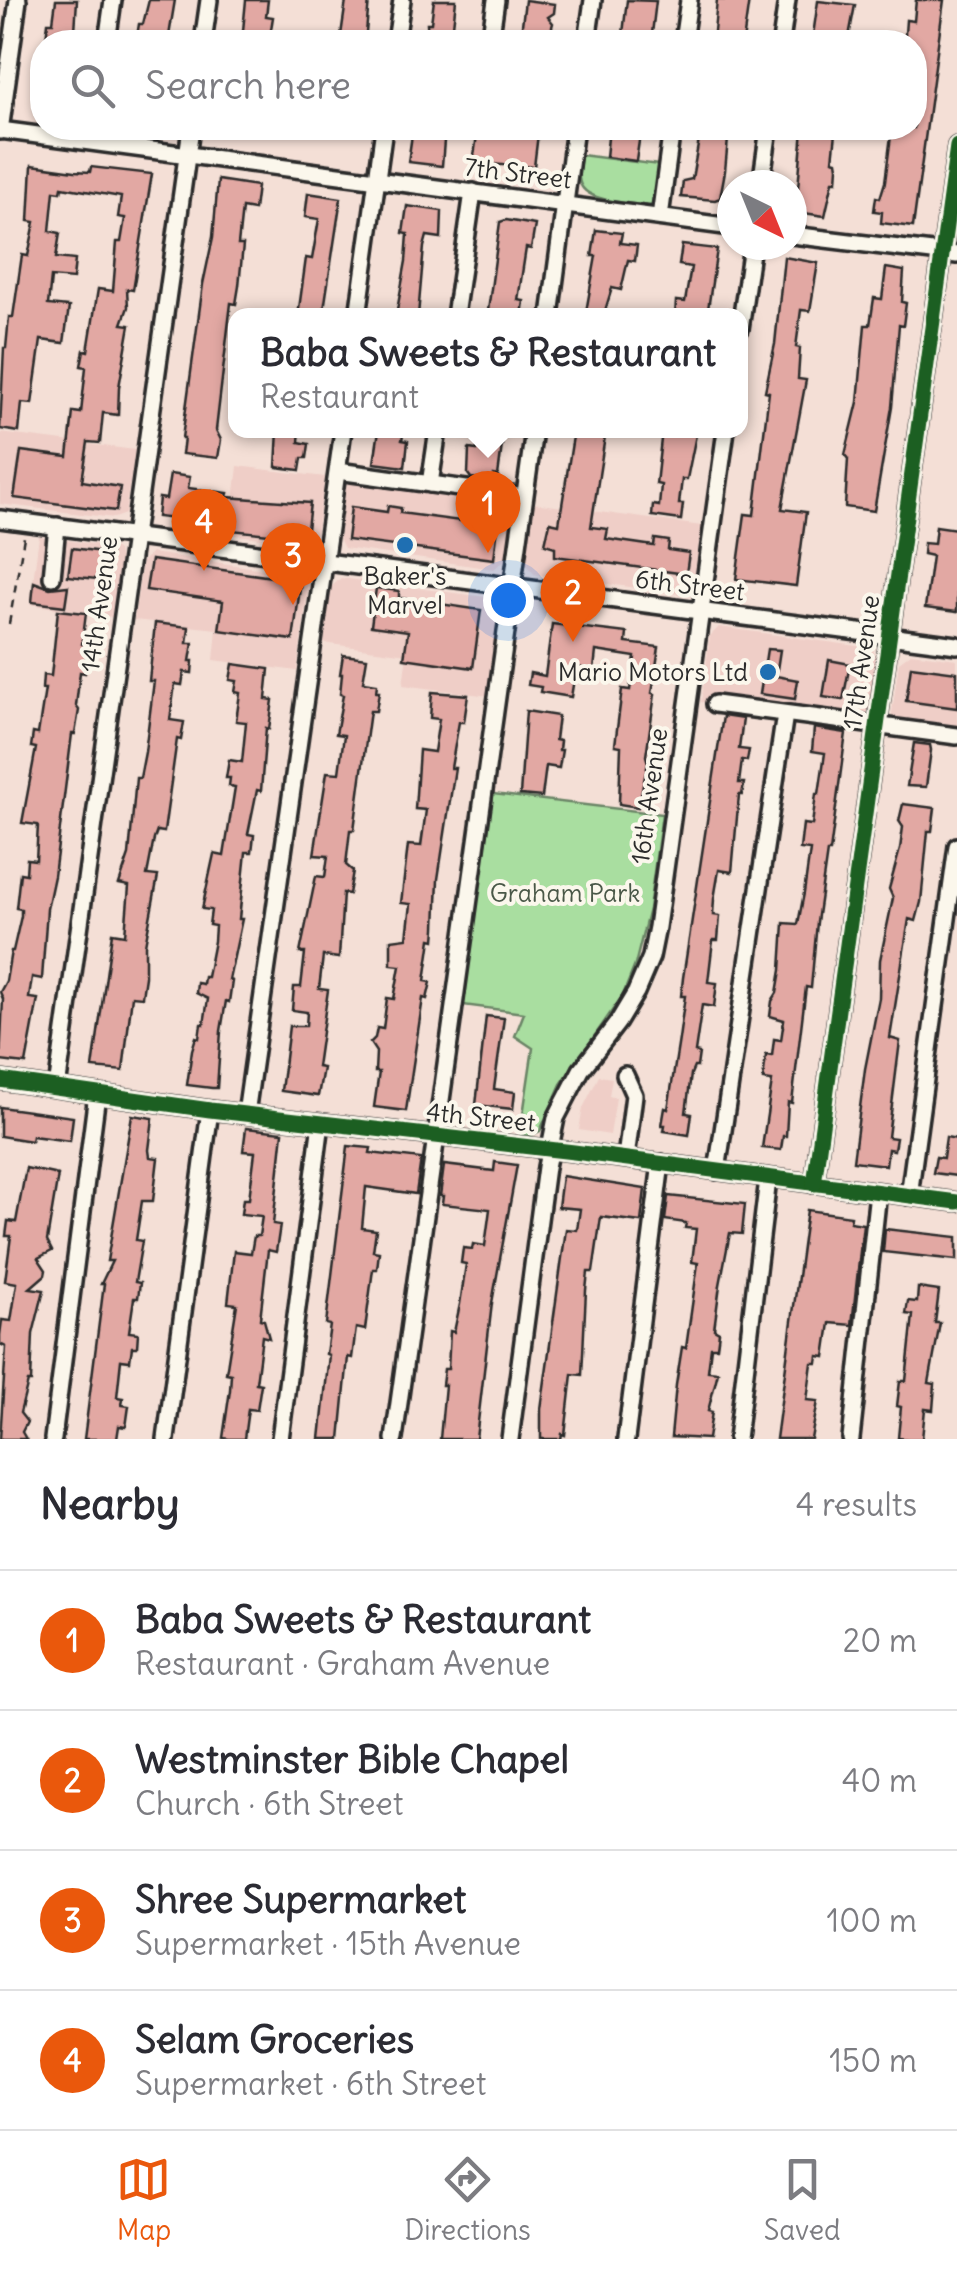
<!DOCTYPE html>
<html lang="en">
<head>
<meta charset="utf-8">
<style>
  body { margin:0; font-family:Delius,sans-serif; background:#f7f7f7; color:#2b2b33 }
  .compass { position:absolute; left:717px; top:170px; width:90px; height:90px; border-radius:50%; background:#fff; box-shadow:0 2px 8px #0004; rotate:137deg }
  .you { position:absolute; left:508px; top:600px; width:35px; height:35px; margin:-25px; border:8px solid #fff; border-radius:50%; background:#1a73e8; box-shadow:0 0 0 15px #1a73e833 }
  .badge { display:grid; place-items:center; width:65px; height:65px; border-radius:50%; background:#ea580c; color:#fff; font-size:32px; font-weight:700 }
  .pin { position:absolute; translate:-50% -82px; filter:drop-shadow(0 2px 5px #0008) }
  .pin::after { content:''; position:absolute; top:52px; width:35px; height:30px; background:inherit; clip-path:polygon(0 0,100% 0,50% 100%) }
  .popup { position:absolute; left:228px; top:308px; width:520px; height:130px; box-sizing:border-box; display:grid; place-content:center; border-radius:20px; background:#fff; filter:drop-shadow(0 2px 8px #0005); font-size:32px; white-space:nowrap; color:#7c7c81 }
  .popup b { font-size:38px; color:#2b2b33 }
  .popup::after { content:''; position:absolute; left:50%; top:100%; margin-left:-20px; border:20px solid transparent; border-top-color:#fff }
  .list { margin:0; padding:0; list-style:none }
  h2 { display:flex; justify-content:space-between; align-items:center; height:130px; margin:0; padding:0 40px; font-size:42px }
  h2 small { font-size:32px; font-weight:400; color:#7c7c81 }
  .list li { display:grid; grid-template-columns:65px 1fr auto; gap:30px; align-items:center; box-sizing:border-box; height:140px; padding:0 40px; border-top:2px solid #e1e1e2 }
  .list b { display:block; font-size:38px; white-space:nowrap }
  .list p { margin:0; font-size:32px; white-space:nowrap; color:#7c7c81 }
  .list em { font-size:32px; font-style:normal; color:#7c7c81 }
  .icon { flex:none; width:55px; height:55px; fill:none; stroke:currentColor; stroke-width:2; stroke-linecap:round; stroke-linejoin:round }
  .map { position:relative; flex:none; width:957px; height:1439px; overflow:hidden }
  .search { position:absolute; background:#fff; box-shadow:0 2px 8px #0004; left:30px; right:30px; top:30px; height:110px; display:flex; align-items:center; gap:25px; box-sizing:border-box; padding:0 35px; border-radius:40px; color:#7c7c81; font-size:38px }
  .sheet { height:690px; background:#fff }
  nav { display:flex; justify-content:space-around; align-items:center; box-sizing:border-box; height:140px; border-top:2px solid #e1e1e2; background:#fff; font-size:28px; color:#7c7c81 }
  nav a { display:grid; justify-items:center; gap:5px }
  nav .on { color:#ea580c }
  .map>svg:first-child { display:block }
  .built { fill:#efcec7 }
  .green { fill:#a9dea0; stroke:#6a8466; stroke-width:2.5 }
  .building { fill:#e2a8a3; stroke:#2b2b2b; stroke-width:2.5 }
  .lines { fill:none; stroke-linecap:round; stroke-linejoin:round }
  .minor-casing { stroke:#2b2b2b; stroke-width:22 }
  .path { stroke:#2b2b2b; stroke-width:2.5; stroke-dasharray:8 8; stroke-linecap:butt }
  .minor { stroke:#fbf7ec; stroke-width:15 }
  .cycleway-casing { stroke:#fbf7ec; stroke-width:21 }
  .cycleway { stroke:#1b5e20; stroke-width:15 }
  .poi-dot { fill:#1f6fb2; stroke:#fbf7ec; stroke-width:4 }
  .labels { text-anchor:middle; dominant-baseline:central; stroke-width:8; stroke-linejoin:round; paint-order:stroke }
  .street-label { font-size:25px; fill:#2b2b2b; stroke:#fbf7ec }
  .poi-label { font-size:25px; fill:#2b2b2b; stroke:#fbf7ec }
  .park-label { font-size:25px; fill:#4a5848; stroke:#fbf7ec }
</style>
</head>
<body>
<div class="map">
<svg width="957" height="1439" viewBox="0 0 957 1439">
  <rect width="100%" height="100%" fill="#f4dfd6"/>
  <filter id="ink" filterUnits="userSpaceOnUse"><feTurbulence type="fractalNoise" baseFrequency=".01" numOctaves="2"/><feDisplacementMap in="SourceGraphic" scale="20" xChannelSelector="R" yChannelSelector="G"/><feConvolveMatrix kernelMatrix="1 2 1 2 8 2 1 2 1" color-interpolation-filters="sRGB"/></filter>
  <g filter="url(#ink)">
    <!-- built -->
    <g class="built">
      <polygon points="0,433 135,450 125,514 114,518 0,504"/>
      <polygon points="238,466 325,477 316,535 311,542 305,544 230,534"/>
      <polygon points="348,472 516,495 507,558 494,569 344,548 339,538"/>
      <polygon points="533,503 702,526 694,583 681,594 534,574 526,563 525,556"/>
      <polygon points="39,536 113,547 118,551 120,560 112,617 30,604"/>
      <polygon points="151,553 306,575 309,583 297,671 214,660 217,629 134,620 142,562"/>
      <polygon points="341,578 493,598 498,602 500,611 489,696 403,685 407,654 323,643 331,587"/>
      <polygon points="719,627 872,648 877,659 867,725 701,702 710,636"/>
      <polygon points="911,653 957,659 957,736 890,727 899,662"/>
      <polygon points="599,1076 612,1078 609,1096 616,1098 610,1135 579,1130 583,1108"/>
    </g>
    <!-- green -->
    <g class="green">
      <path d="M 581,155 L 667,166 L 661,207 C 642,204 593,204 582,187 C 576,178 580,165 581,155 Z"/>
      <polygon points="493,794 662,814 649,909 635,965 623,995 561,1084 540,1131 529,1136 520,1135 533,1048 515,1036 524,1013 463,1005"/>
    </g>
    <!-- building -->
    <g class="building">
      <polygon points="56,0 77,0 75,31 97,35 96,42 46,39 48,22 53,22"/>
      <polygon points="149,0 175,0 168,42 136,42 139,24 143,24"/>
      <polygon points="246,0 268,0 266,16 273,17 269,42 242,41"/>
      <polygon points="369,0 366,33 386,36 385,42 340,42 346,1"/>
      <polygon points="434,0 456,0 453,26 464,27 462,42 428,42 427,23 431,23"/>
      <polygon points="525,0 555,4 554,13 548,17 553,23 548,42 520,42"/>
      <polygon points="627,0 656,1 651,42 622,42"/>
      <polygon points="717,0 749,0 743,42 713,42"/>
      <polygon points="916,0 944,0 913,227 881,223 882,212 874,211 876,197 880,198 885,182 892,128 914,128 914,42 906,42 905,34 906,20 914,21"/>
      <polygon points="818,1 855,5 848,42 812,42"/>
      <polygon points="413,128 445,128 442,166 408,162"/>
      <polygon points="478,128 507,128 538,134 534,167 473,163"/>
      <polygon points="609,128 641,128 636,161 606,157"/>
      <polygon points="701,128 729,128 725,171 720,198 715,200 681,197 683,181 692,179"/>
      <polygon points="803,129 836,133 833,160 837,161 838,167 837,181 833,181 825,216 796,212"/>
      <polygon points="32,165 75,171 90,172 91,167 152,174 133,290 127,289 128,307 122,324 130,325 119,387 118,415 103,413 100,443 88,442 82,481 120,487 116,511 14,498 21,451 68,457 73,412 81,413 86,367 81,366 84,350 88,351 98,289 113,291 117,242 121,242 125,218 118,217 121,197 62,187 61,192 54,191 50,231 60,233 56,258 75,260 73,279 51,277 48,305 69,307 64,343 41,340 32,404 22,403 19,432 0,429 4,348 6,348 9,317 13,317 22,255 28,256 35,222 29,221"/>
      <polygon points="218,180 257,186 254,210 242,208 238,245 243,245 239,286 236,304 231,303 216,430 221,440 218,458 182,454 184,438 182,438 203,284 213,237"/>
      <polygon points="308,193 341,198 323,316 298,316 306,258 312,259 319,219 305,217"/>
      <polygon points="407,206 442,211 441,238 427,236 424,247 418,316 396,316 406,261 408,234 403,233"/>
      <polygon points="506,220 535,225 531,249 526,248 518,300 524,301 522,316 488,311 500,222"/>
      <polygon points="596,230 622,233 620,243 637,245 635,261 628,260 621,290 612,288 604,314 586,312 596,256 592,256"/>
      <polygon points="682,245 717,249 707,316 675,316 676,301 685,302 691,267 679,265"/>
      <polygon points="784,257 818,263 810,311 801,310 796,347 800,348 798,379 806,380 782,509 806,512 796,586 736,579 745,514 754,515 769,392 765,391 775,344"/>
      <polygon points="886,268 904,271 902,302 906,303 903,326 899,325 892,407 874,511 845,507 848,459 845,455 858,402 865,325 870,325 874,298 882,299"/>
      <polygon points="278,430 300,430 299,442 309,444 307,458 302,458 300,470 276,467"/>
      <polygon points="379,430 404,430 402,440 408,441 405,467 374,463"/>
      <polygon points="479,430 504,430 498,476 494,475 494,481 471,478 468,474 469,449 477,450"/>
      <polygon points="574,430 606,430 591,527 608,529 606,539 654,546 655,539 669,541 668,550 689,553 686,574 555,556 555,547 545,544 550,522 559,524"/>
      <polygon points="662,430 697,430 687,479 682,479 679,504 683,504 681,520 652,516 653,505 659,506 661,485 656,484"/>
      <polygon points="170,474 190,477 188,488 228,493 227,497 310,503 306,538 231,530 233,511 194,506 193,521 157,517 159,498 166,499"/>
      <polygon points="388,506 401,508 400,513 498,526 494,559 347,540 351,507 387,512"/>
      <polygon points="936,526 957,529 957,612 925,608 932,556 923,554 924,543 934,544"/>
      <polygon points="72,548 110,553 106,580 68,576"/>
      <polygon points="151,560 301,581 293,640 219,630 223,601 146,590"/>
      <polygon points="34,582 50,588 68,586 65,606 32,602"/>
      <polygon points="376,588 399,591 399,598 481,610 473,668 404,658 408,631 371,626"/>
      <polygon points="58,610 86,613 82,644 88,645 85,673 80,672 76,706 79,710 75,734 72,734 54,876 47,909 42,979 32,977 29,998 38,999 26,1064 0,1061 3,999 0,992 6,981 11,951 13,951 21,916 21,909 16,908 20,873 26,874 27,859 36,860 38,825 22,823 36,748 31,747 33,733 38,734 45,689 42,689 43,675 51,676"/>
      <polygon points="155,623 189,627 187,643 193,643 190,661 193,661 192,673 184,672 182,685 175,684 170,720 184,722 181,740 177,739 164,832 157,831 154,839 147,875 158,876 145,945 145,977 142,997 132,996 123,1071 93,1068 112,933 125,935 129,886 119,884 129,855 136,778 140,778 145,752 154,681 149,681"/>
      <polygon points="552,624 627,633 626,643 659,647 652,693 655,694 646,756 648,763 638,807 619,804 621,746 615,745 622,689 630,690 635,657 596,651 594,670 576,667 571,697 540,692 541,687 528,685 530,673 545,676"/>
      <polygon points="767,649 780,650 776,676 798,680 795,699 760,694"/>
      <polygon points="343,655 367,658 363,682 377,684 376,692 379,692 376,711 370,711 354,830 350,830 346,865 353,871 349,894 343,893 339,958 323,956 319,989 328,990 317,1067 323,1068 318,1096 281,1091 289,1026 306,1026 307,1012 292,1010 294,987 301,987 305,953 300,953 316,876 325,877 328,856 314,855 327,772 339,773 344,735 336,734 343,695 340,694 342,674 340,674"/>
      <polygon points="829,660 850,664 843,700 823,697"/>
      <polygon points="233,664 269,669 266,699 273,700 269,729 266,728 261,791 257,790 248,834 254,835 252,852 246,852 239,919 242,919 229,980 232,981 229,1002 226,1001 221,1031 217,1088 212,1088 187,1085 192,1050 196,1037 199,1038 201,1024 204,1024 208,999 196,993 197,983 203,984 204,977 207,977 214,941 215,926 209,925 211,910 202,909 214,854 224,856 235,787 229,786 230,778 226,778 229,760 242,762 246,722 236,721 240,693 235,692 237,681 230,680"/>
      <polygon points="911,666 957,672 957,708 906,701"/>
      <polygon points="432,692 468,695 464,722 459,722 451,768 455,768 438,879 436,928 435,940 431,939 425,981 431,982 427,999 423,998 406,1111 374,1107 379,1072 375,1072 376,1052 370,1043 375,1038 377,1028 383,1029 387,998 394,999 400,966 391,965 391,940 407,938 411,904 401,903 408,845 421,846 426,810 415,809 419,750 434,752 439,719 430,718"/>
      <polygon points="526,711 558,716 555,740 560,741 559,750 562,750 559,768 546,766 542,797 520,795"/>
      <polygon points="723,716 743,719 739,749 749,750 747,761 742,760 739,783 744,783 742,795 739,795 732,872 719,870 714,899 713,915 720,916 718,940 713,940 708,982 717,983 714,1007 702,1005 695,1052 699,1053 697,1067 694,1067 691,1074 686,1113 692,1114 689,1135 664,1131 665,1125 662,1125 665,1108 668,1109 679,1039 685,996 681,996 683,978"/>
      <polygon points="814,728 846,733 830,852 827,852 817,922 811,988 806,987 792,1103 788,1102 786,1136 783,1136 781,1150 762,1148 772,1081 763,1080 766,1055 772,1056 774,1039 781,1040 784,1020 770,1016 772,1001 777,993 781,970 784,923 798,924 804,893 810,850 800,849 803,824 812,825 816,794 819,794 825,753 812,751"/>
      <polygon points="914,743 930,745 931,750 926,787 907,786"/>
      <polygon points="903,804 935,808 932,831 928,831 921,902 916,921 909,919 890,1038 900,1041 888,1137 896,1138 894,1150 888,1149 886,1165 853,1161 865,1069 879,998 880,960 893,898 889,889 900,849 903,827 899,821"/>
      <polygon points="486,1016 504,1018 494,1089 515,1092 513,1109 476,1105"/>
      <polygon points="0,1107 73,1117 70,1141 32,1136 31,1141 0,1136"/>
      <polygon points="132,1115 153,1118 149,1150 150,1157 158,1158 153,1201 142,1201 136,1240 142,1241 135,1282 140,1283 138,1298 134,1298 129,1332 138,1333 137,1347 132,1347 130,1361 121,1360 117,1397 123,1398 122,1405 129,1406 126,1427 119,1426 117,1439 84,1439 104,1284 101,1284 112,1261 107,1261"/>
      <polygon points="246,1128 283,1132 273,1224 280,1225 276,1252 268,1250 260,1319 264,1320 269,1338 262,1336 256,1383 261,1384 257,1410 248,1409 244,1439 229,1439 223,1438 230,1390 231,1374 226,1373 237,1304 228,1303 234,1251 251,1253 254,1236 259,1236 262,1216 241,1214 243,1199 249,1199 255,1152 243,1151"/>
      <polygon points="946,1137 957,1139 957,1176 933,1173 936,1157 943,1158"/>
      <polygon points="348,1146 371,1148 370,1153 421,1159 416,1194 366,1187 362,1228 376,1230 373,1251 379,1252 377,1269 373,1269 365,1330 356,1328 352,1358 348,1357 340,1439 320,1439 329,1355 326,1354 330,1325 326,1324"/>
      <polygon points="495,1162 517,1165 492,1303 476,1439 440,1439 445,1385 442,1385 444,1369 448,1369 450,1331 454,1332 460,1304 466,1264 461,1263 463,1248 472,1249 473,1244 485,1246 490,1209 442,1204 443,1196 440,1196 444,1165 494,1171"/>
      <polygon points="26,1168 58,1175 47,1241 52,1251 38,1258 46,1270 45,1275 30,1288 44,1290 33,1334 31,1382 28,1382 20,1413 27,1422 22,1432 26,1439 0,1439 6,1347 0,1344 0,1335 2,1320 11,1321 17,1283 5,1281 11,1236 6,1236 8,1221 16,1222"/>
      <polygon points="562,1176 645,1189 641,1222 601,1217 593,1272 588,1272 586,1290 582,1375 572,1374 565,1435 562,1434 561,1439 541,1439 541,1409 566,1229 577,1230 580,1209 558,1207"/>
      <polygon points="668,1196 745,1204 742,1234 730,1233 720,1285 714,1329 719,1332 717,1347 711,1347 708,1371 718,1372 708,1411 712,1412 708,1439 671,1437 676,1385 682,1347 686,1348 698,1263 692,1262 696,1229 685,1228 686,1223 665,1220"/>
      <polygon points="807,1210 851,1216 850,1222 863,1224 852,1325 830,1323 825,1357 818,1356 817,1363 812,1363 807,1400 818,1401 811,1439 776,1439"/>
      <polygon points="885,1229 957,1237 957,1260 883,1252"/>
      <polygon points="918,1288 939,1291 935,1323 940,1323 929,1383 935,1384 933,1410 925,1409 922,1439 908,1439 898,1438 901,1407 897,1406 900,1381 906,1381 913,1315 906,1314 908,1301 917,1302"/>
    </g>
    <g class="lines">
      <defs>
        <g id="minor">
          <polyline points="107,42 113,0"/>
          <polyline points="203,42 209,0"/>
          <polyline points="396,42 402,0"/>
          <polyline points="490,42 496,0"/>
          <polyline points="587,42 593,0"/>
          <polyline points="683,42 689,0"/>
          <polyline points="781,42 787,0"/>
          <polyline points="0,130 732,227"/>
          <polyline points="0,131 18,0"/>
          <polyline points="761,185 769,128"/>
          <polyline points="660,217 672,128"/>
          <polyline points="792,235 957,255"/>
          <polyline points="358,316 384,128"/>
          <polyline points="455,316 473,192"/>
          <polyline points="550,316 575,128"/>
          <polyline points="740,329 752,245"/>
          <polyline points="338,471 524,497"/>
          <polyline points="430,484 438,430"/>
          <polyline points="0,519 957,645"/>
          <polyline points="52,577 57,526"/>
          <polyline points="715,704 957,736"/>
          <polyline points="625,1075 634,1095 626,1158"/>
          <polyline points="0,1080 210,1110 574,1152 957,1202"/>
          <polyline points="57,1088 191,128"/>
          <polyline points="246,1114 343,430"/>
          <polyline points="717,1171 785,714"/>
          <polyline points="814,1184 957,146"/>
          <polyline points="909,1196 957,846"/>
          <polyline points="53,1439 97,1094"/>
          <polyline points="166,1439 210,1110"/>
          <polyline points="280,1439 321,1123"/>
          <polyline points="394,1439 534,430"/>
          <polyline points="510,1439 546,1167 556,1118 581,1070 618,1022 636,992 651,957 657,927 726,430"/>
          <polyline points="626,1439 661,1163"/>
          <polyline points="737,1439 768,1179"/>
          <polyline points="851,1439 878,1192"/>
        </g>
      </defs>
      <!-- minor casing -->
      <use href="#minor" class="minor-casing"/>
      <!-- path -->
      <polyline class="path" points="9,624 24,537"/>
      <!-- minor -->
      <use href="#minor" class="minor"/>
      <defs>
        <g id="cycleway">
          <polyline points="0,1080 210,1110 574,1152 957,1202"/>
          <polyline points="814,1184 957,146"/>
        </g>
      </defs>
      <!-- cycleway casing -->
      <use href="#cycleway" class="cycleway-casing"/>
      <!-- cycleway -->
      <use href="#cycleway" class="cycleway"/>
    </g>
  </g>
  <!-- markers -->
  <g class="poi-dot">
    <circle cx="405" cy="545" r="10"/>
    <circle cx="768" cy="672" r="10"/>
  </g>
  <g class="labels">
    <!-- street labels -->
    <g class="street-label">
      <text transform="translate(518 173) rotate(7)">7th Street</text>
      <text transform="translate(690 585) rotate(7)">6th Street</text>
      <text transform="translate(99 604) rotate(-82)">14th Avenue</text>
      <text transform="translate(861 662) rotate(-82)">17th Avenue</text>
      <text transform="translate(649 796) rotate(-82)">16th Avenue</text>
      <text transform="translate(481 1117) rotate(6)">4th Street</text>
    </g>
    <!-- poi labels -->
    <g class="poi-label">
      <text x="405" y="576">Baker's<tspan x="405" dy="29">Marvel</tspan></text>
      <text x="748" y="672" text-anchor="end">Mario Motors Ltd</text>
    </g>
    <!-- park labels -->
    <g class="park-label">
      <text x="565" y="893">Graham Park</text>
    </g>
  </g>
</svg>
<svg class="compass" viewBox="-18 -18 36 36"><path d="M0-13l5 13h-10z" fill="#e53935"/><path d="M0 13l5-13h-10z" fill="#7c7c81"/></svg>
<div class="you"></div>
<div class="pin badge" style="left:488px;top:553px">1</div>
<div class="popup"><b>Baba Sweets &amp; Restaurant</b>Restaurant</div>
<div class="pin badge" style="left:573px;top:642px">2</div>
<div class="pin badge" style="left:293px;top:605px">3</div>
<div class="pin badge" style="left:204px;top:571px">4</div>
<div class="search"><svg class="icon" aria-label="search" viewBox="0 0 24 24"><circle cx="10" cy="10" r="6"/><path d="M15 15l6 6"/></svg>Search here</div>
</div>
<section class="sheet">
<h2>Nearby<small>4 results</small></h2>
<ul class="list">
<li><span class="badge">1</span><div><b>Baba Sweets &amp; Restaurant</b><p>Restaurant · Graham Avenue</p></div><em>20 m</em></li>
<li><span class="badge">2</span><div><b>Westminster Bible Chapel</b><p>Church · 6th Street</p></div><em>40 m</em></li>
<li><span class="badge">3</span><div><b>Shree Supermarket</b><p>Supermarket · 15th Avenue</p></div><em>100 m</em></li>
<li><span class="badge">4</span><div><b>Selam Groceries</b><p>Supermarket · 6th Street</p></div><em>150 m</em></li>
</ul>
</section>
<nav>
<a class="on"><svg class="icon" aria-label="map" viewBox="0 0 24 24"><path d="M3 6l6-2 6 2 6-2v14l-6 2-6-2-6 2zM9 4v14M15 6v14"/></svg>Map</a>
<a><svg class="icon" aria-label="directions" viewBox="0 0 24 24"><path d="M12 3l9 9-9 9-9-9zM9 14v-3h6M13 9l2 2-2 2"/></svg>Directions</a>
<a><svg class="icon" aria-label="saved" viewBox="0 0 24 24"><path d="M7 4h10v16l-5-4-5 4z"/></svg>Saved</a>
</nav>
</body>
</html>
